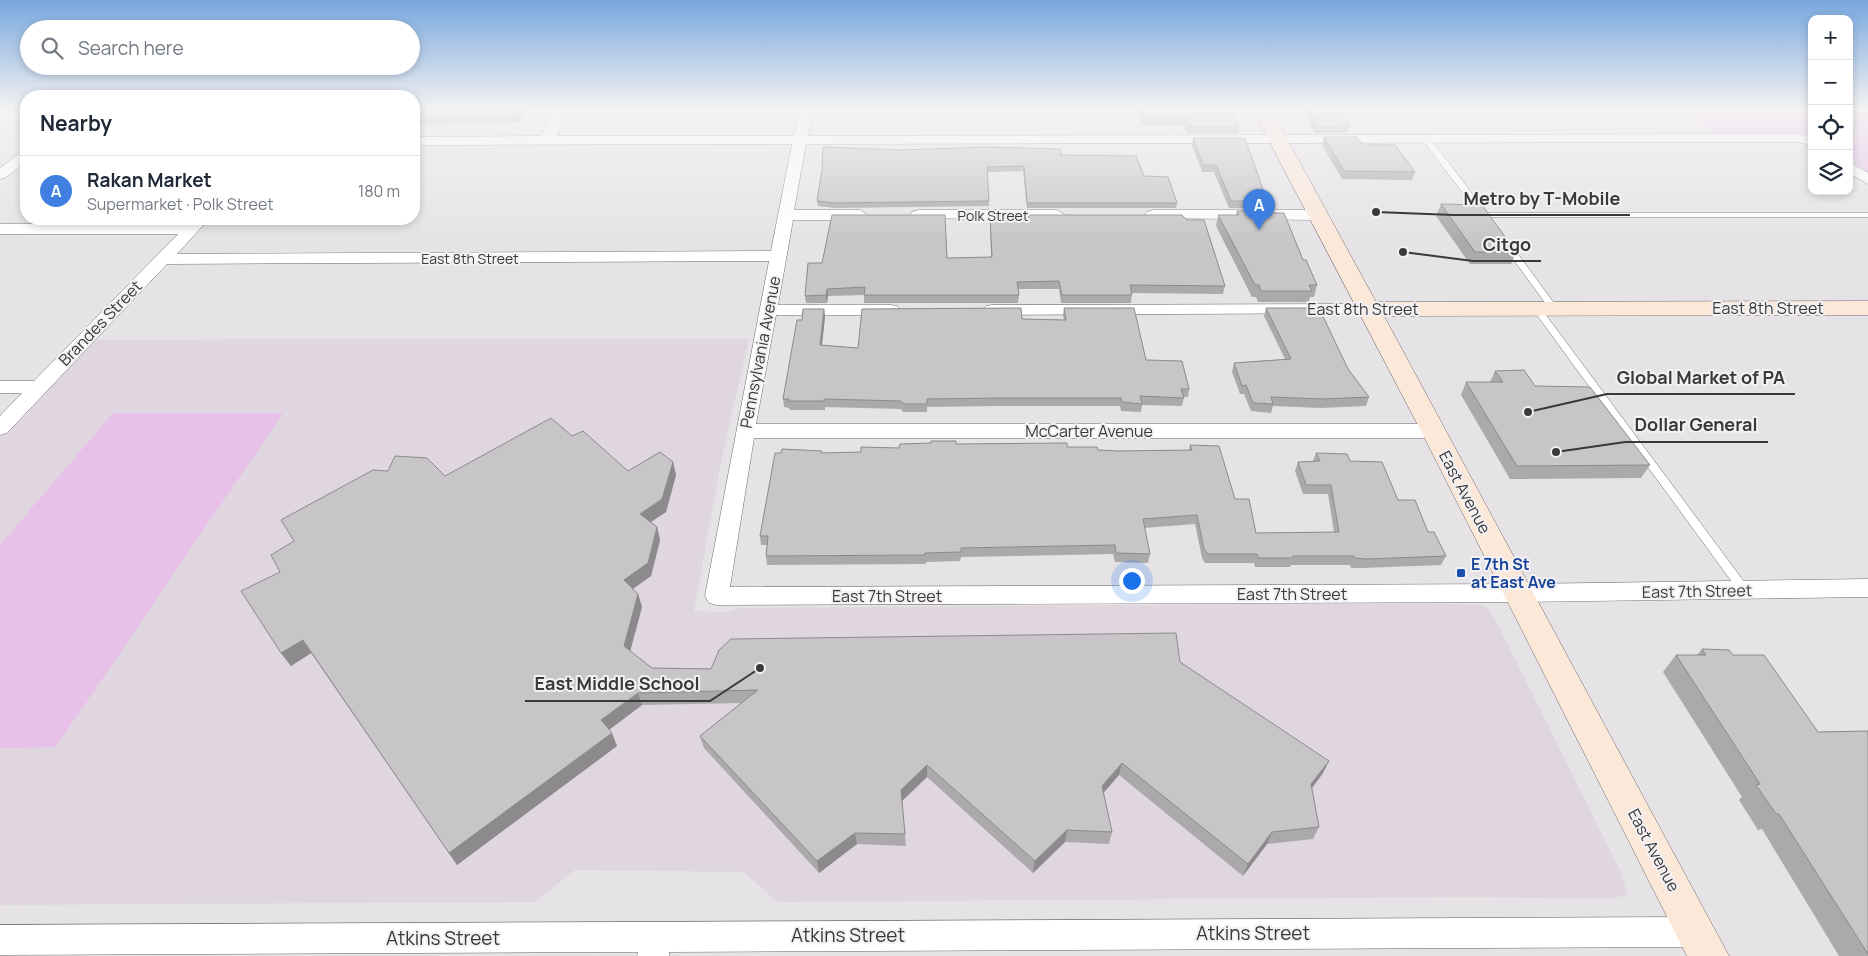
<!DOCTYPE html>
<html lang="en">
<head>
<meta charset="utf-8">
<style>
  body { margin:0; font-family:Manrope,sans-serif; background:#f2f2f3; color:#1f2937 }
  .controls { position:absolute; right:15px; top:15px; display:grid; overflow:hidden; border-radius:10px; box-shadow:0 2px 8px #0003 }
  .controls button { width:45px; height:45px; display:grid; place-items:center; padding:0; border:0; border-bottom:1px solid #e0e1e3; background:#fff; color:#1f2937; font:25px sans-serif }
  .you { position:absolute; left:1131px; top:580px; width:18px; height:18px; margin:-12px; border:4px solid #fff; border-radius:50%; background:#1a73e8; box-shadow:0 0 0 8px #1a73e833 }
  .badge { display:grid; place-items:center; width:32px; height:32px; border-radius:50%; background:#0f766e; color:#fff; font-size:16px; font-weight:700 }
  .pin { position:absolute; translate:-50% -41px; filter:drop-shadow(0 1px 2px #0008) }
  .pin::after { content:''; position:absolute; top:26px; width:18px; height:15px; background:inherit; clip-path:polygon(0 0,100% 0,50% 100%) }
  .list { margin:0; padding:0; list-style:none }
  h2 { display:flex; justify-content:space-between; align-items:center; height:65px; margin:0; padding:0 20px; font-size:21px }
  h2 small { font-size:16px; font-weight:400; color:#747a83 }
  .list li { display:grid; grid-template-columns:32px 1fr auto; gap:15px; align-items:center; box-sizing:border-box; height:70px; padding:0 20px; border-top:1px solid #e0e1e3 }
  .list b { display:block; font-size:19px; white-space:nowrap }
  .list p { margin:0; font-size:16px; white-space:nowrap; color:#747a83 }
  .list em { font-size:16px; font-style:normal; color:#747a83 }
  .icon { flex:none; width:28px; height:28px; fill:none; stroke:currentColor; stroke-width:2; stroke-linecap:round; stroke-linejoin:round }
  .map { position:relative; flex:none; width:1868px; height:956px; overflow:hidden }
  .search { position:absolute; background:#fff; box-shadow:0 2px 8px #0003; left:20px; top:20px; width:400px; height:55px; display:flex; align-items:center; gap:12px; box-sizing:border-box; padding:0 18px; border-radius:28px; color:#747a83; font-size:19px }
  .panel { position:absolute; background:#fff; box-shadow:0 2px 8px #0003; left:20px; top:90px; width:400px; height:135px; border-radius:20px }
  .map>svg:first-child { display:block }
  .built { fill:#dfd6df }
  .green { fill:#e8c1e8 }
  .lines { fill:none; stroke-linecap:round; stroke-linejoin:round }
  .lane-casing { stroke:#6f6d6f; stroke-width:1 }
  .street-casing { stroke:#6f6d6f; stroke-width:1 }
  .secondary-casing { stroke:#6f6d6f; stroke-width:1 }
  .path { stroke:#918f91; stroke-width:2.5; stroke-dasharray:2.5 2; stroke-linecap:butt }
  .lane { fill:#fff; fill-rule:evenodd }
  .street { fill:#fff; fill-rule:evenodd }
  .secondary { fill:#fce8d9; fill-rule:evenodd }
  .wall { fill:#aca9ac }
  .shaded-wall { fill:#8c8a8c }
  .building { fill:#c8c5c8; stroke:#8c8a8c }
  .transit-dot { fill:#1a4fb4; stroke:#f3f1f3; stroke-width:2 }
  .labels { text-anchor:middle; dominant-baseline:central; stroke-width:4; stroke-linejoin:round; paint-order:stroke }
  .far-street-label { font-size:14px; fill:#3a393a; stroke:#f3f1f3 }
  .street-label { font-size:16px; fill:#3a393a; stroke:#f3f1f3 }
  .transit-label { font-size:16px; font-weight:bold; fill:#164399; stroke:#f3f1f3; text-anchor:start }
  .near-street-label { font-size:19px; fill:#3a393a; stroke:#f3f1f3 }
  .leader { fill:none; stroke:#3a393a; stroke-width:2 }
  .callout-dot { fill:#3a393a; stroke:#f3f1f3; stroke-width:2 }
  .callout-label { font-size:18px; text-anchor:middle; font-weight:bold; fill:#3a393a; stroke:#f3f1f3; stroke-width:4; stroke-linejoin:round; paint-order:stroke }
</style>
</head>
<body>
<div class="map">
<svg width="1868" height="956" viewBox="0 0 1868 956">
  <rect width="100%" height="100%" fill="#e6e3e6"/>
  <!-- built -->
  <polygon class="built" points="293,339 749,339 721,462 694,611 728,612 740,608 1423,603 1481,605 1489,609 1495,619 1622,874 1627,895 1610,899 1469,897 787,902 776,901 744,872 575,870 535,902 0,905 0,437 93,340"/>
  <!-- green -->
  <g class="green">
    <polygon points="1684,108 1812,108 1812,134 1713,133"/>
    <polygon points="1849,108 1868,108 1868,173 1849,159"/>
    <polygon points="113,413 283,413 56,747 0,748 0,545"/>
  </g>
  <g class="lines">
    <defs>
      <g id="lane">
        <polygon points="1423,137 1429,137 1487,213 1868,213 1868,217 1490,217 1486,220 1483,219 1423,141"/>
        <polygon points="1506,241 1509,242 1557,307 1557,311 1551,311 1502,244"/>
        <polygon points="1537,306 1540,307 1748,587 1750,590 1748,593 1744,595 1740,593 1534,311 1532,309"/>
      </g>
      <g id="street">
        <polygon points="557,108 571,108 556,136 794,136 799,108 813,108 808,136 1796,134 1812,137 1812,145 1796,142 806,144 794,210 860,210 868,215 860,220 793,220 778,305 891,305 897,306 900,310 897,314 891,315 776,315 756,424 1434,424 1441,426 1444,431 1441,436 1434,438 754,438 730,587 1518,584 1868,579 1868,597 1518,602 717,605 709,603 705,596 769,261 167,264 7,433 0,435 0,416 22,393 0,393 0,381 34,381 178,234 0,234 0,224 187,224 192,219 209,219 177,254 771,251 792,144 414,145 414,137 541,136"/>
        <rect x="0" y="113" width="26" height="8"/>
        <polygon points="26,151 26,162 5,178 0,179 0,168 21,152"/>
        <polygon points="1849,162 1868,173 1868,184 1849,173"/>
        <polygon points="918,210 1057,210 1065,215 1057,220 912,218 910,215 912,212"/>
        <polygon points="1153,210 1320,210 1328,215 1320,220 1147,218 1145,215 1147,212"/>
        <polygon points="1369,304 1375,305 1378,309 1375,313 992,315 986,314 983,310 986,306 992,305"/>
        <polygon points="1696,917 1707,921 1711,932 1707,943 1696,947 669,952 669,956 637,956 638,952 0,955 0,925"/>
      </g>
      <polygon id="secondary" points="1252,108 1270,108 1376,302 1868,301 1868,315 1384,316 1729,956 1687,956 1421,431"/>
    </defs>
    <!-- lane casing -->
    <use href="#lane" class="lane-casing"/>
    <!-- street casing -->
    <use href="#street" class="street-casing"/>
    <!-- secondary casing -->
    <use href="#secondary" class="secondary-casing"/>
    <!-- path -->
    <polyline class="path" points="1849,108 1868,117"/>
    <!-- lane -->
    <use href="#lane" class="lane"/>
    <!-- street -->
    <use href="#street" class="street"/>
    <!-- secondary -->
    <use href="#secondary" class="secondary"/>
  </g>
  <!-- wall -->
  <g class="wall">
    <polygon points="414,108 527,108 519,121 516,123 414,125"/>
    <polygon points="1136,108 1230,108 1239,127 1238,133 1187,133 1184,125 1142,125"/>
    <polygon points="1302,108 1339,108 1349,126 1347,133 1315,133"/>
    <polygon points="1324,137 1364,145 1415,172 1412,180 1342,179 1322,145"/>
    <polygon points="1193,138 1267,201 1266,208 1229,208 1214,172 1202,172 1192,145"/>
    <polygon points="900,150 1061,155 1144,176 1177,203 1176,208 1027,208 1023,171 987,172 989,206 835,208 818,206 817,201"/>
    <polygon points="1441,204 1516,252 1511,264 1470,264 1436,216"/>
    <polygon points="1237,211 1274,213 1303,260 1317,285 1314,297 1310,297 1309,302 1258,302 1256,297 1252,297 1216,226 1218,215 1236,215"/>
    <polygon points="1029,215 1225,286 1223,294 1132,293 1131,303 1061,303 1059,289 1018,289 1019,295 1018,303 864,303 864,295 828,296 827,303 806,303 805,296 822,263 991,257 990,218 1028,218"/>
    <polygon points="1064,308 1189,389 1188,397 1184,397 1182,406 1142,405 1141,412 1121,411 1120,406 1000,406 927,407 927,412 903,412 901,409 825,407 825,410 790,410 789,408 784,407 783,399 802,320 824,309 825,317 822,345 858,348 1022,319 1064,320 1063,316"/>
    <polygon points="1266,308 1348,369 1369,397 1366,406 1321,408 1273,406 1271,413 1251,411 1244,394 1240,394 1232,372 1234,363 1285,359 1264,316"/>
    <polygon points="1495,371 1535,386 1650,465 1641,478 1510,479 1461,395 1466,382 1490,382"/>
    <polygon points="572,436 628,471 673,462 676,475 666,512 651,522 657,527 660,540 651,576 633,589 638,594 642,607 630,651 652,668 711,669 1180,662 1323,773 1312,788 1319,827 1313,839 1267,844 1243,876 1119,775 1103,793 1112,832 1109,844 1065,842 1033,873 927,777 902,801 906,846 857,844 819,873 704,748 700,736 741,703 642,705 609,730 617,746 457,865 311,653 291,666 281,653 280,572 445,476"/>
    <polygon points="956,444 1067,447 1098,450 1118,451 1189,450 1190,445 1235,499 1256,533 1334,532 1328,494 1303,494 1295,471 1298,462 1313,461 1316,453 1350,461 1398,500 1428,532 1446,556 1441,565 1363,568 1351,568 1350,565 1291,565 1290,567 1255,567 1254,563 1205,563 1202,558 1195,524 1144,528 1150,554 1148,563 1115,562 1113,554 961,557 960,561 926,562 926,564 767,565 766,556 767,545 761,545 760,536 781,453 822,451 822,453 861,452 899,448"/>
    <polygon points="1702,649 1733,655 1818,732 1868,731 1868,956 1839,956 1762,829 1758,830 1739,800 1742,797 1663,672 1676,655 1697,655"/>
  </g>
  <!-- shaded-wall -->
  <g class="shaded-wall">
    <polygon points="515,108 527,108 519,121 516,123 512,109"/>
    <polygon points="827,289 828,296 827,303 826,295"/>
    <polygon points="824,309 825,317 821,353 820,345"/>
    <polygon points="673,462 676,475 666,512 643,527 640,514"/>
    <polygon points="657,527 660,540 651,576 628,592 624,580"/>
    <polygon points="638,594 642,607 628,659 624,646"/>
    <polygon points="303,640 311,653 291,666 281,653"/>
    <polygon points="638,693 642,705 606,732 601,720"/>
    <polygon points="612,733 617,746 457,865 449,853"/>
    <polygon points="1329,761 1323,773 1305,797 1311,784"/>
    <polygon points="1122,763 1119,775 1099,798 1102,786"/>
    <polygon points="927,765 927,777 901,802 901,790"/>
    <polygon points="1067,830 1065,842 1033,873 1035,861"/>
    <polygon points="1272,832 1267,844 1243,876 1248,864"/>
    <polygon points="855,833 857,844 819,873 817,861"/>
  </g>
  <!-- building -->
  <g class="building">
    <polygon points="414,108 515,108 512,109 414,111"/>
    <polygon points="1140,108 1230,108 1239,127 1189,127 1185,118 1143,119"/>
    <polygon points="1307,108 1339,108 1349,126 1317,127"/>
    <polygon points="1324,137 1356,137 1364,145 1395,145 1415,172 1344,171"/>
    <polygon points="1193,138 1245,138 1267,201 1231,201 1216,165 1203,165"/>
    <polygon points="823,147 900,150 988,147 1061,149 1061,155 1136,156 1144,176 1168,177 1177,203 1027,203 1024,166 987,167 989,201 834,203 817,201 822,170"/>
    <polygon points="1441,204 1482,205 1516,252 1475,252"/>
    <polygon points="1237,211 1273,211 1274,213 1284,213 1303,260 1306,260 1317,285 1309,285 1312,291 1261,291 1259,285 1255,285 1218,215 1239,215"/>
    <polygon points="832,215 945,215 947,258 992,257 990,218 1029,218 1029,215 1182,215 1187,220 1204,220 1225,286 1130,285 1132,295 1062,295 1059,281 1017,282 1019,295 864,295 865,287 827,289 826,295 805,296 808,263 822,263"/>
    <polygon points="1021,308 1022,319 1066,320 1064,308 1134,308 1146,360 1182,361 1189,389 1181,389 1184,398 1140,396 1142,404 1122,402 1121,398 1001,398 927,399 927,404 903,404 901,401 824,399 824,401 789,401 789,399 783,399 797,320 802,320 803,309 824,309 820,345 858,348 862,309"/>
    <polygon points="1266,308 1319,308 1348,369 1369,397 1324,399 1271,397 1273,404 1253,403 1246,385 1242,386 1234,363 1291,359"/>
    <polygon points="1524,370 1535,386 1590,387 1650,465 1517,466 1466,382 1503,382 1495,371"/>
    <polygon points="551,418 572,436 583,431 628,471 660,452 673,462 662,499 640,514 657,527 648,563 624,580 638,594 624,646 652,668 711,669 719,650 731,639 1176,633 1180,662 1329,761 1311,784 1319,827 1272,832 1248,864 1122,763 1102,786 1112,832 1067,830 1035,861 927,765 901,790 905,834 855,833 817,861 700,736 758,690 638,693 601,720 612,733 449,853 303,640 281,653 241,591 280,572 271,555 294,541 281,520 373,470 388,471 395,456 427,458 445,476"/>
    <polygon points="931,441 956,441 956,444 1067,443 1067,447 1097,447 1098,450 1118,451 1192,450 1190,445 1219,446 1235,499 1249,499 1256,533 1339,532 1331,485 1306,485 1298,462 1320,461 1316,453 1347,454 1350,461 1382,462 1398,500 1415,500 1428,532 1434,532 1446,556 1367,559 1355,558 1354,556 1293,556 1293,558 1258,558 1257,554 1208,554 1204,549 1197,515 1143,519 1150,554 1116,553 1115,545 961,548 961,552 925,553 925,555 766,556 768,536 760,536 775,453 781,453 782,449 822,451 821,453 861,452 861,447 899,448 900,444 931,443"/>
    <polygon points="1702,649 1729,650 1733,655 1764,655 1818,732 1868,731 1868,954 1779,814 1776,814 1756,785 1760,784 1676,655 1706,655"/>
  </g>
  <!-- sky -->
  <linearGradient id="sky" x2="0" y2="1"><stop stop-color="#78a7de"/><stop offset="0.45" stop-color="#f4f2f4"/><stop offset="1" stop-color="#f4f2f4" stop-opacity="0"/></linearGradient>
  <rect width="1868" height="242" fill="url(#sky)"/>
  <!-- markers -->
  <rect class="transit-dot" x="1456" y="568" width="10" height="10" rx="2.5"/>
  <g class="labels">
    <!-- far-street labels -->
    <g class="far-street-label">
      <text x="993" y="215">Polk Street</text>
      <text x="470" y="258">East 8th Street</text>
    </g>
    <!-- street labels -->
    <g class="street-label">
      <text x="1768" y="308">East 8th Street</text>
      <text x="1363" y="309">East 8th Street</text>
      <text transform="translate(100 323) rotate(-46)">Brandes Street</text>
      <text transform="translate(760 352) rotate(-79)">Pennsylvania Avenue</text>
      <text x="1089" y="431">McCarter Avenue</text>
      <text transform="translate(1465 492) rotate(62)">East Avenue</text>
      <text transform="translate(1697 591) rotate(-1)">East 7th Street</text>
      <text x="1292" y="594">East 7th Street</text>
      <text x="887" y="596">East 7th Street</text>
      <text transform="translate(1654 850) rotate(62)">East Avenue</text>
    </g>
    <!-- transit labels -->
    <g class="transit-label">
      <text x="1471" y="564">E 7th St<tspan x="1471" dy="18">at East Ave</tspan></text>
    </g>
    <!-- near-street labels -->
    <g class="near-street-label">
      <text x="1253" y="933">Atkins Street</text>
      <text x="848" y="935">Atkins Street</text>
      <text x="443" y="938">Atkins Street</text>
    </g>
  </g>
  <!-- callouts -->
  <path class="leader" d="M1376 212L1453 215H1630M1403 252L1473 261H1541M1528 412L1607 394H1795M1556 452L1625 442H1768M760 668L710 701H525"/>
  <g class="callout-dot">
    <circle cx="1376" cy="212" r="5"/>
    <circle cx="1403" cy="252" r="5"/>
    <circle cx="1528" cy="412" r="5"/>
    <circle cx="1556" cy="452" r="5"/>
    <circle cx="760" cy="668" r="5"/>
  </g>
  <g class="callout-label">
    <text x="1542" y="205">Metro by T-Mobile</text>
    <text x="1507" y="251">Citgo</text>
    <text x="1701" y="384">Global Market of PA</text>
    <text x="1696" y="431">Dollar General</text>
    <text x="617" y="690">East Middle School</text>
  </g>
</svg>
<div class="controls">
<button>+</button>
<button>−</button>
<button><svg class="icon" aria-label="locate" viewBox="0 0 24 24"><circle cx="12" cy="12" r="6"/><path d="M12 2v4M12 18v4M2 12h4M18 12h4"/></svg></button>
<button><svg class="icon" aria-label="layers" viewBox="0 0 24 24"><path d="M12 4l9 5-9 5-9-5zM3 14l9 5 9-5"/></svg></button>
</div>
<div class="you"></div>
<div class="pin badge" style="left:1259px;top:230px;background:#3f7fe0">A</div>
<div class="search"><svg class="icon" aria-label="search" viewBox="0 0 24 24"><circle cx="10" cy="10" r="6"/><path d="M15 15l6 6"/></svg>Search here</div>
<section class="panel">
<h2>Nearby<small></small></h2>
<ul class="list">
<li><span class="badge" style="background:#3f7fe0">A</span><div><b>Rakan Market</b><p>Supermarket · Polk Street</p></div><em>180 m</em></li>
</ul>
</section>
</div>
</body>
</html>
